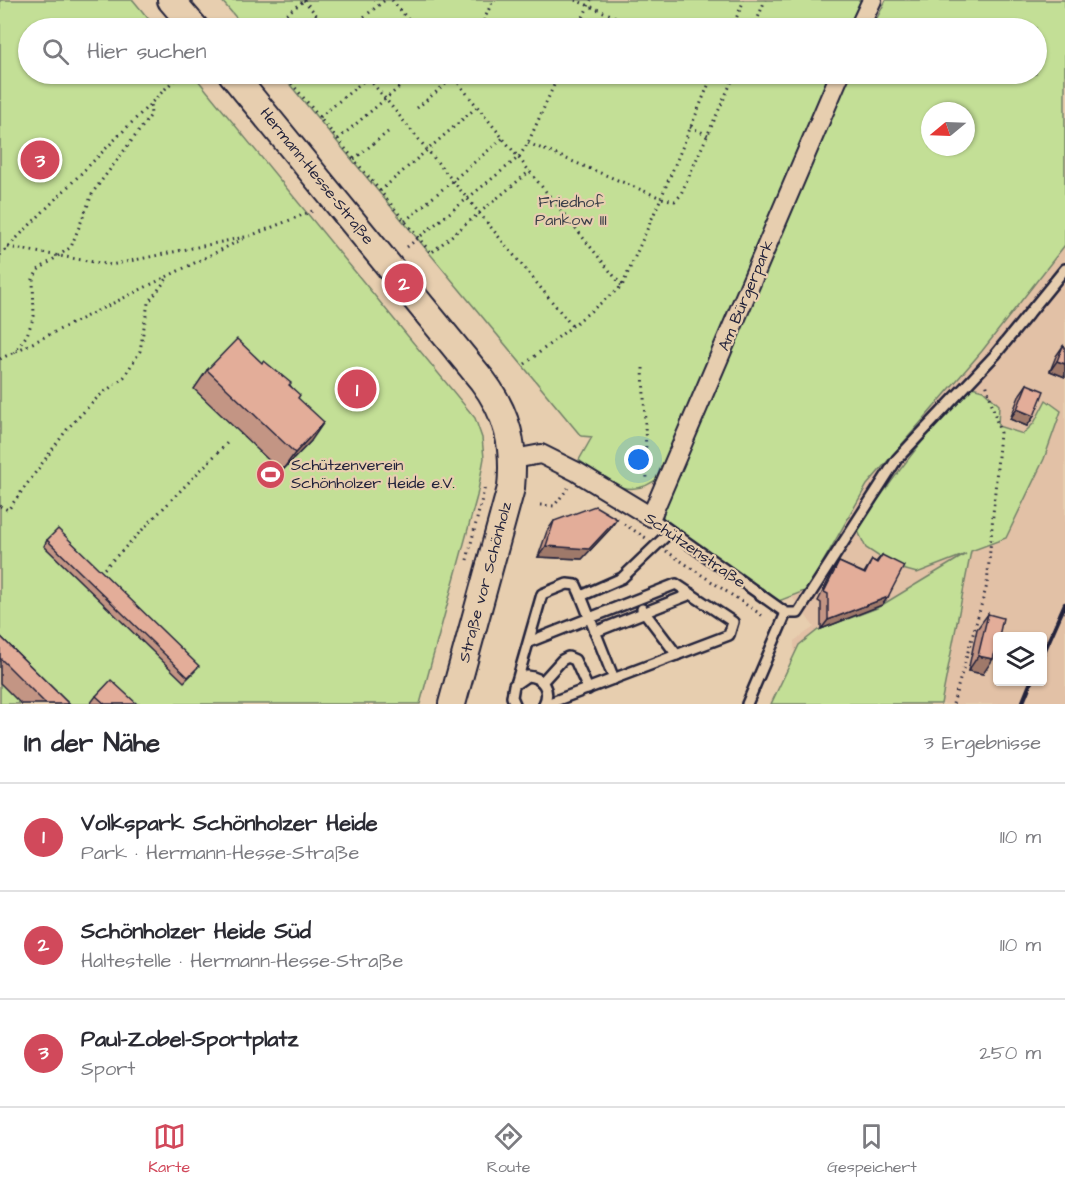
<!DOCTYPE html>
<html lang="de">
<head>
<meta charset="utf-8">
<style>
  body { margin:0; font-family:"Architects Daughter",sans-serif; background:#f2f2f3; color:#2b2b33 }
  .controls { position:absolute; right:18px; bottom:18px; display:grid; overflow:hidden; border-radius:6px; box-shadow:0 2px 4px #0004 }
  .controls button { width:54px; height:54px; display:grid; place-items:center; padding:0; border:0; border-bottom:2px solid #e1e1e2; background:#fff; color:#2b2b33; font:30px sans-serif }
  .compass { position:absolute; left:921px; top:102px; width:54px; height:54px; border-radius:50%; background:#fff; box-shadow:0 2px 4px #0004; rotate:251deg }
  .you { position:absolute; left:639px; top:460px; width:21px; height:21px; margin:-15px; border:4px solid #fff; border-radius:50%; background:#1a73e8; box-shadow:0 0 0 9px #1a73e833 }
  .badge { display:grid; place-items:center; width:39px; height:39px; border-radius:50%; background:#d1495b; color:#fff; font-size:20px; font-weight:700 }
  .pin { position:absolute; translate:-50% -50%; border:3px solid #fff; box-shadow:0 2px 6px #0006 }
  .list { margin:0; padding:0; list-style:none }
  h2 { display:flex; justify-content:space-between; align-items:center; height:78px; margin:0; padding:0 24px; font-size:26px }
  h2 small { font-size:20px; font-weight:400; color:#7c7c81 }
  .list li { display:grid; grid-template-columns:39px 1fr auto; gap:18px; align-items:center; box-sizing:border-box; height:108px; padding:0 24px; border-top:2px solid #e1e1e2 }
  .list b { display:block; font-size:22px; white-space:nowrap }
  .list p { margin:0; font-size:20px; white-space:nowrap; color:#7c7c81 }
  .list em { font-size:20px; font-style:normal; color:#7c7c81 }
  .icon { flex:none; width:33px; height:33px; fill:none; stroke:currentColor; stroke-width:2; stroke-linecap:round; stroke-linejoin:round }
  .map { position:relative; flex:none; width:1065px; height:704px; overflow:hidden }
  .search { position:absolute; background:#fff; box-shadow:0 2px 4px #0004; left:18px; right:18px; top:18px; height:66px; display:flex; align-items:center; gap:15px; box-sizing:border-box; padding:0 21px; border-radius:33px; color:#7c7c81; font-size:22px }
  .sheet { height:402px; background:#fff }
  nav { display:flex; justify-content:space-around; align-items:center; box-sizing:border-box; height:84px; border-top:2px solid #e1e1e2; background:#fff; font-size:16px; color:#7c7c81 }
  nav a { display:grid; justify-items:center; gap:3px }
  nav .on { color:#d1495b }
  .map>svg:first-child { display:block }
  .built { fill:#e2c1a6; fill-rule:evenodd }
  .green { fill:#c3df96; stroke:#728068; stroke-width:1.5; fill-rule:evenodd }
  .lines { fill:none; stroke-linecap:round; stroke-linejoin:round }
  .lane-casing { stroke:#22223b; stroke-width:14 }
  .street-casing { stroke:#22223b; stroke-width:22 }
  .secondary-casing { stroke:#22223b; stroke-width:30 }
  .path { stroke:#22223b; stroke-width:3; stroke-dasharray:1.5 4.5; stroke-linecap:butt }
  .lane { stroke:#e7ceaf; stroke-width:9 }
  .street { stroke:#e7ceaf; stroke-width:18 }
  .secondary { stroke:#e7ceaf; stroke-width:26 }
  .rail { stroke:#22223b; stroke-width:4.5 }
  .wall { fill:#c39584; stroke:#22223b; stroke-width:1.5 }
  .shaded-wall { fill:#9f796b; stroke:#22223b; stroke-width:1.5 }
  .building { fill:#e3ad99; stroke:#22223b; stroke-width:1.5 }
  .labels { text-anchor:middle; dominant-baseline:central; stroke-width:4.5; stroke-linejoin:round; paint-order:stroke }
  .street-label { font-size:16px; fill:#22223b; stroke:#e7ceaf }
  .park-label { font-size:16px; fill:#3a3e49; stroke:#e7ceaf }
  .poi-label { font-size:16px; fill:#22223b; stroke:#e7ceaf; text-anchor:start }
</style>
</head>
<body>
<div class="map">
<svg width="1065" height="704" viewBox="0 0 1065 704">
  <rect width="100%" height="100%" fill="#e7ceaf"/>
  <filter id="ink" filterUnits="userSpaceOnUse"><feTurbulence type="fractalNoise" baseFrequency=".0167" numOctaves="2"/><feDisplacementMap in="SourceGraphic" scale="12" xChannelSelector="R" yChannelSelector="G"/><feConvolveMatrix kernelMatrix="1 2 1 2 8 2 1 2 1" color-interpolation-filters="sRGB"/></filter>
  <g filter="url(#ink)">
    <!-- built -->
    <path class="built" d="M 1065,0 L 1065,704 L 797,704 L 794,641 L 814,627 L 781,582 L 864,74 L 1036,74 L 1036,28 ZM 930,111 L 966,111 L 966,147 L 930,147 ZM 998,636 L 1042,636 L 1042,682 L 998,682 Z"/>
    <!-- green -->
    <g class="green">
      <polygon points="0,0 133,0 156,28 28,28 28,74 193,74 475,418 482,438 484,458 477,496 420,704 0,704"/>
      <polygon points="221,0 863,0 851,28 245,28"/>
      <path d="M 886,0 L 1065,0 L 1065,245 L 982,351 L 867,485 L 807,590 L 779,601 L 663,522 L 663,503 L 811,154 L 850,74 L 1036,74 L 1036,28 L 872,28 ZM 930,111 L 966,111 L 966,147 L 930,147 Z"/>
      <path d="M 281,74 L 832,74 L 662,475 C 629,504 607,481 579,460 L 592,437 L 581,436 Z"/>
      <path d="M 972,387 L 983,390 L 999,405 L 998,426 L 1023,434 L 1034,423 L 1046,400 L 1061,411 L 1044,459 L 1006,538 L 971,551 L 941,704 L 771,704 L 799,645 L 818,630 L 877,608 L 966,554 L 917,573 L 895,567 L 866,548 L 857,529 C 893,479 927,430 972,387 Z"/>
    </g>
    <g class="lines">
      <defs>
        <g id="lane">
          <polyline points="651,517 786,613 747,704"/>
          <polyline points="581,596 622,578 670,532"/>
          <polyline points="642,609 677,655"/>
          <polyline points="786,613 798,613 897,459 995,355 1065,269"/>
          <polyline points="595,632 691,594"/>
          <polyline points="529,642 676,584 733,622 729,635 547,704"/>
          <polyline points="517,681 542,594 567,584 576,585 581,596 614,679"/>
          <polyline points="542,682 562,660 568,657 575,660 588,689"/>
          <path d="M 515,704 L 512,697 L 514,685 L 527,676 C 543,677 551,690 544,704"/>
        </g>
        <g id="street">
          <polyline points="859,28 872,0"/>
          <polyline points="514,459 541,454 577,472 651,517 840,74"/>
        </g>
        <g id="secondary">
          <polyline points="171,0 195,28"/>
          <path d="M 232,74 L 482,380 C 508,414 515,446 511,488 L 452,704"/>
        </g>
      </defs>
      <!-- lane casing -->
      <use href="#lane" class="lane-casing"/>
      <!-- street casing -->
      <use href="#street" class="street-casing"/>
      <!-- secondary casing -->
      <use href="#secondary" class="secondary-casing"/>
      <!-- path -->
      <g class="path">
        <polyline points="304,0 327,28"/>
        <polyline points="392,0 415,28"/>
        <polyline points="575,0 642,28"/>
        <polyline points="484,20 501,28"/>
        <polyline points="267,28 305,0"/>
        <polyline points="350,28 385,0"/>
        <polyline points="474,28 484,20 493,0"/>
        <polyline points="578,28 591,0"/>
        <polyline points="732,28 744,0"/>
        <polyline points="754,28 765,0"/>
        <polyline points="284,74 431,253 530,171"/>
        <polyline points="365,74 572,326"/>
        <polyline points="451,74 622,286"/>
        <polyline points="289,79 296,74"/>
        <polyline points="417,108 454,77"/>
        <polyline points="320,117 372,74"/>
        <polyline points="690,127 708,135"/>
        <polyline points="338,139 415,74"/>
        <polyline points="528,143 661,198 713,74"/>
        <polyline points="354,159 388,132"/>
        <polyline points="380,191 478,106"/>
        <polyline points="405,221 503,138"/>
        <polyline points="8,247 111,265 250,236 315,210"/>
        <polyline points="407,247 519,157 528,143 559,74"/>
        <polyline points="0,255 180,74"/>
        <polyline points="14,353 27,335 34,316 33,279 38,270 71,247 93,192 151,115 150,103"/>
        <polyline points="0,359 245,238"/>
        <polyline points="525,364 622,286 661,198 675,201 680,196 735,74"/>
        <polyline points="643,368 647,480"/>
        <polyline points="540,505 554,506 568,488"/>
        <polyline points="0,506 8,510 68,428 98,397 124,377 140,351 148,303 169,276"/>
        <polyline points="624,524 646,538"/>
        <polyline points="666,551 763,616"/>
        <polyline points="467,560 485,486"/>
        <polyline points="100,573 228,442"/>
        <polyline points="953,704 987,585 1000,433 986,383"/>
      </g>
      <!-- lane -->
      <use href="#lane" class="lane"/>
      <!-- street -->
      <use href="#street" class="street"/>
      <!-- secondary -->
      <use href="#secondary" class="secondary"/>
      <!-- rail -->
      <g class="rail">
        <polyline points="1042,656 1065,604"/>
        <polyline points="1022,704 1031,682"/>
      </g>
    </g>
    <!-- wall -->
    <g class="wall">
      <polygon points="1063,346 1065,377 1050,371 1056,356"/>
      <polygon points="262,363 290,385 298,398 311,441 281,472 194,389 207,370"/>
      <polygon points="1027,384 1034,416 1027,426 1010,419 1020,394"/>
      <polygon points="554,521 610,529 582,559 538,557 547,531"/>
      <polygon points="47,540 195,671 184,682 44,546"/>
      <polygon points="882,555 888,597 882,605 821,629 821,603 818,601 833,571 839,562 864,573 872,560 876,562"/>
      <polygon points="988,614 983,674 968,671 977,629"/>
      <polygon points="0,636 69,704 21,704 0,683"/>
      <polygon points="96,696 137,704 90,704"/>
    </g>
    <!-- shaded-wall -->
    <g class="shaded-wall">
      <polygon points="1057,361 1065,364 1065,377 1050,371"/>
      <polygon points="1017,409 1034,416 1027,426 1010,419"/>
      <polygon points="324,422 311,441 281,472 295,453"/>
      <polygon points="617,519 610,529 582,559 538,557 546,546"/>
      <polygon points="888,597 882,605 821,629 828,620"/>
      <polygon points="978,656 993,659 983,674 968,671"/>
    </g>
    <!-- building -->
    <g class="building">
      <polygon points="237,339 262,363 264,361 291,383 289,385 300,395 298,398 324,422 295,453 207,370"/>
      <polygon points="1063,346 1065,347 1065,364 1057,361"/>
      <polygon points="1027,384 1044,391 1034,416 1017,409"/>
      <polygon points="595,506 617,519 589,549 546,546 554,521"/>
      <polygon points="58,529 199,666 188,677 47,540"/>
      <polygon points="882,555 904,566 888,597 828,620 828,594 824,592 839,562 865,574 872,560 877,563"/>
      <polygon points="988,614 1003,618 999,636 998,636 998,642 993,659 978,656"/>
      <polygon points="0,636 69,704 46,704 0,658"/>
      <polygon points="111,680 137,704 105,704 96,696"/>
    </g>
  </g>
  <!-- icons -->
  <defs>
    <symbol id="stadium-disc" viewBox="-11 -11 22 22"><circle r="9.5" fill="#d1495b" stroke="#e7ceaf"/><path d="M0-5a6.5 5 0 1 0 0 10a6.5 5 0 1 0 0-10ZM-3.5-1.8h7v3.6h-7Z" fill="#fff"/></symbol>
  </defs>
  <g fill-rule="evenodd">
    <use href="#stadium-disc" x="254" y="458" width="33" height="33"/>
  </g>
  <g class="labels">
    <!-- street labels -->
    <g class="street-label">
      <text transform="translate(317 176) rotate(51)">Hermann-Hesse-Straße</text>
      <text transform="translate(746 295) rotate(-67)">Am Bürgerpark</text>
      <text transform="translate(695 550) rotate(35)">Schützenstraße</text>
      <text transform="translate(485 582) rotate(-75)">Straße vor Schönholz</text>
    </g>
    <!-- park labels -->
    <g class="park-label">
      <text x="571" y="202">Friedhof<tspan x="571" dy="18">Pankow III</tspan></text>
    </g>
    <!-- poi labels -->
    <g class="poi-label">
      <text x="291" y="465">Schützenverein<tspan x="291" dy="18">Schönholzer Heide e.V.</tspan></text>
    </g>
  </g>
</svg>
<div class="controls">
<button><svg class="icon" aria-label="layers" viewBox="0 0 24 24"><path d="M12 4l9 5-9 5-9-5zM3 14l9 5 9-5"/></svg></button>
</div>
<svg class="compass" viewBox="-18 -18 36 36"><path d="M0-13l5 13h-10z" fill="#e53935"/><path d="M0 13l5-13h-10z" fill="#7c7c81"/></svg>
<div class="you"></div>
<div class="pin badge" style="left:357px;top:389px">1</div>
<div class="pin badge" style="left:404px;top:283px">2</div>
<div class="pin badge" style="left:40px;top:160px">3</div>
<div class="search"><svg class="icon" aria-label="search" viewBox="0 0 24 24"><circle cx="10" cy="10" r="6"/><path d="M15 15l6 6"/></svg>Hier suchen</div>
</div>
<section class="sheet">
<h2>In der Nähe<small>3 Ergebnisse</small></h2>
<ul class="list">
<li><span class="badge">1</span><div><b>Volkspark Schönholzer Heide</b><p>Park · Hermann-Hesse-Straße</p></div><em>110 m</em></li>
<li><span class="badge">2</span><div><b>Schönholzer Heide Süd</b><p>Haltestelle · Hermann-Hesse-Straße</p></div><em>110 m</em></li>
<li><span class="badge">3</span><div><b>Paul-Zobel-Sportplatz</b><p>Sport</p></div><em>250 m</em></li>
</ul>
</section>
<nav>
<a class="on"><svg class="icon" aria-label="map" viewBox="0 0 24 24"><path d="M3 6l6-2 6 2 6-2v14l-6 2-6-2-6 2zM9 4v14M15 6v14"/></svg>Karte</a>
<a><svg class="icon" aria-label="directions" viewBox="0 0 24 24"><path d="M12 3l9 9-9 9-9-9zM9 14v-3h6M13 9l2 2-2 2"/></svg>Route</a>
<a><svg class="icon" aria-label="saved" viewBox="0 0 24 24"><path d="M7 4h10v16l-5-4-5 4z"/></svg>Gespeichert</a>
</nav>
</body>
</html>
